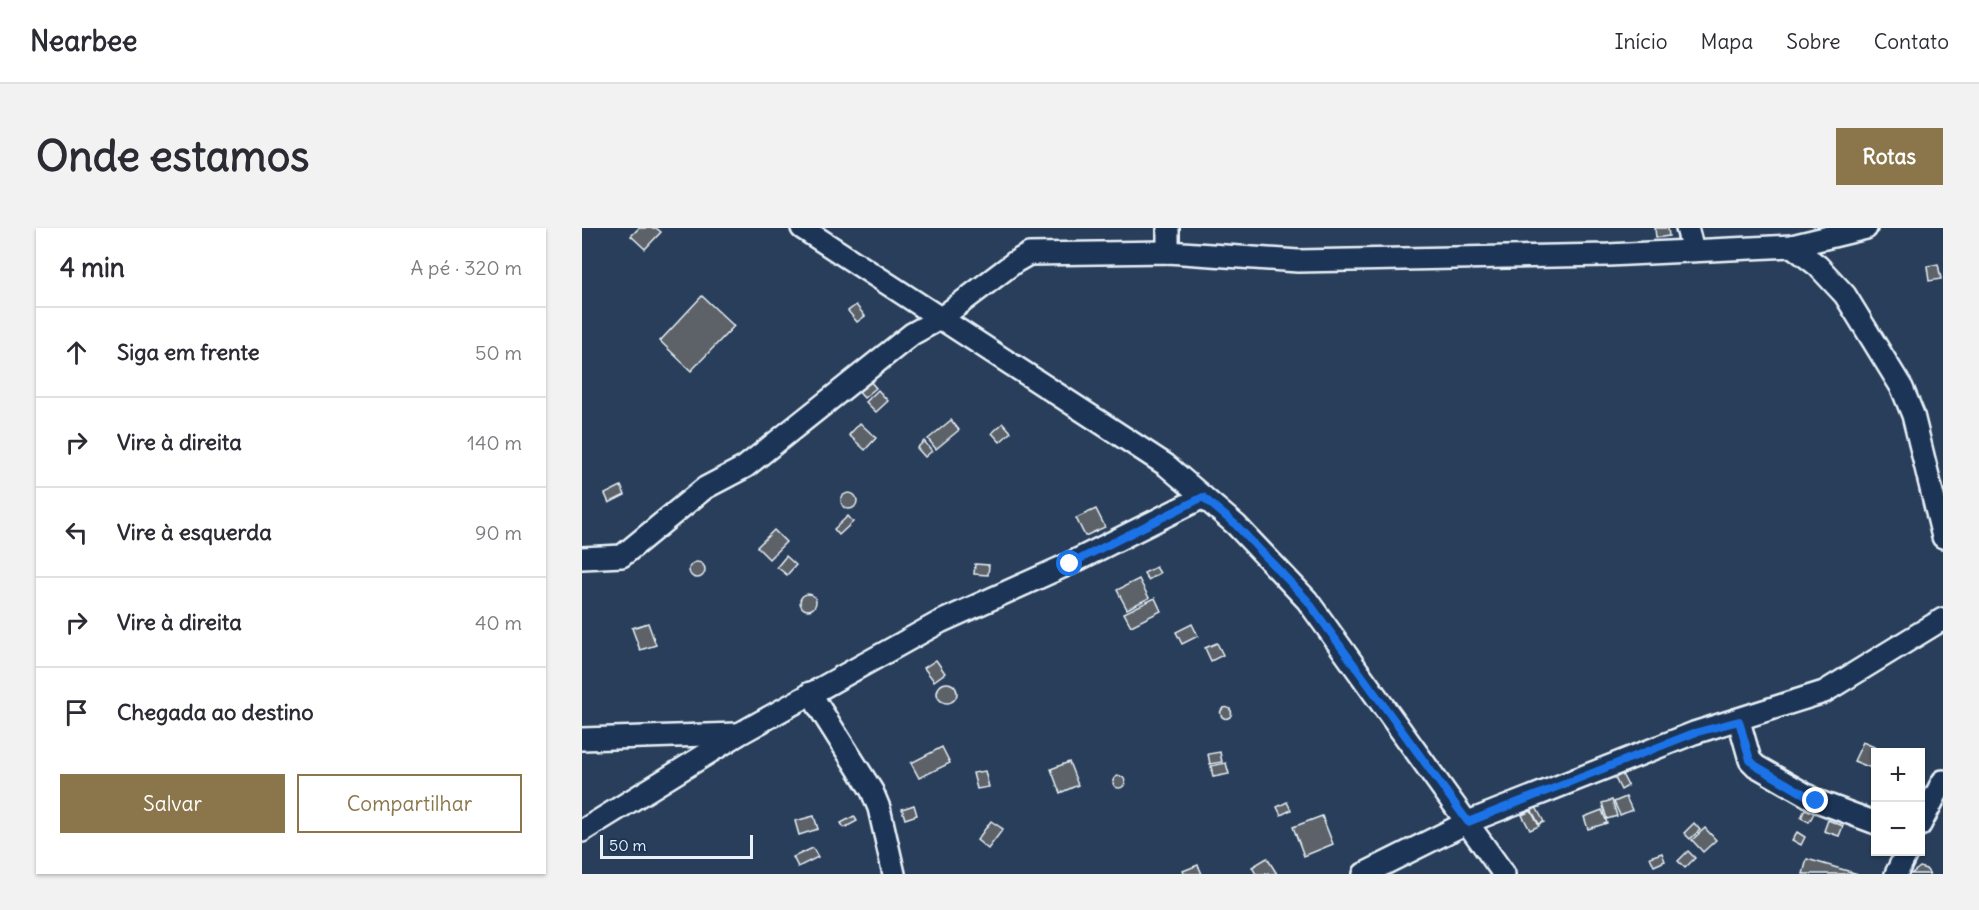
<!DOCTYPE html>
<html lang="pt">
<head>
<meta charset="utf-8">
<style>
  body { margin:0; font-family:Delius,sans-serif; background:#f2f2f3; color:#2b2b33 }
  .controls { position:absolute; right:18px; bottom:18px; display:grid; overflow:hidden; border-radius:0px; box-shadow:0 2px 4px #0004 }
  .controls button { width:54px; height:54px; display:grid; place-items:center; padding:0; border:0; border-bottom:2px solid #e1e1e2; background:#fff; color:#2b2b33; font:30px sans-serif }
  .scale { position:absolute; left:18px; bottom:15px; width:153px; box-sizing:border-box; padding-left:6px; border:3px solid #e8f1f8; border-top:0; font-size:16px; line-height:21px; white-space:nowrap; color:#e8f1f8; -webkit-text-stroke:4px #1d3557; paint-order:stroke }
  .stop { position:absolute; width:18px; height:18px; margin:-14px; border:4px solid #1a73e8; border-radius:50%; background:#fff }
  .stop.end { background:#1a73e8; border-color:#fff; box-shadow:0 2px 6px #0008 }
  .list { margin:0; padding:0; list-style:none }
  h2 { display:flex; justify-content:space-between; align-items:center; height:78px; margin:0; padding:0 24px; font-size:26px }
  h2 small { font-size:20px; font-weight:400; color:#7c7c81 }
  .list li { display:grid; grid-template-columns:39px 1fr auto; gap:18px; align-items:center; box-sizing:border-box; height:90px; padding:0 24px; border-top:2px solid #e1e1e2 }
  .list b { display:block; font-size:22px; white-space:nowrap }
  .list em { font-size:20px; font-style:normal; color:#7c7c81 }
  .actions { display:flex; gap:12px; padding:18px 24px }
  .actions a { flex:1; padding:14px 0; border:2px solid #8a764a; border-radius:0px; text-align:center; font-size:21px; color:#8a764a }
  .actions .main { background:#8a764a; color:#fff }
  .icon { flex:none; width:33px; height:33px; fill:none; stroke:currentColor; stroke-width:2; stroke-linecap:round; stroke-linejoin:round }
  .map { position:relative; flex:none; width:1361px; height:646px; overflow:hidden; border-radius:0px }
  header { display:flex; align-items:center; gap:36px; box-sizing:border-box; height:84px; padding:0 30px; background:#fff; border-bottom:2px solid #e1e1e2 }
  header strong { font-size:28px }
  nav { display:flex; gap:33px; margin-inline-start:auto; font-size:21px }
  .intro { display:flex; align-items:center; justify-content:space-between; box-sizing:border-box; height:144px; padding:0 36px }
  h1 { margin:0; font-size:42px }
  .button { padding:15px 27px; border-radius:0px; background:#8a764a; color:#fff; font-size:21px; font-weight:700 }
  main { display:flex; gap:36px; padding:0 36px }
  aside { flex:1; background:#fff; border-radius:0px; box-shadow:0 2px 4px #0004 }
  .map>svg:first-child { display:block }
  .building { fill:#5b6267; stroke:#e8f1f8; stroke-width:1.5 }
  .lines { fill:none; stroke-linecap:round; stroke-linejoin:round }
  .street-casing { stroke:#e8f1f8; stroke-width:26 }
  .street { stroke:#1d3557; stroke-width:21 }
  .route { stroke:#1a73e8; stroke-width:8 }
</style>
</head>
<body>
<header>
<strong>Nearbee</strong>
<nav><a>Início</a><a>Mapa</a><a>Sobre</a><a>Contato</a></nav>
</header>
<div class="intro"><h1>Onde estamos</h1><a class="button">Rotas</a></div>
<main>
<aside>
<h2>4 min<small>A pé · 320 m</small></h2>
<ul class="list">
<li><svg class="icon" aria-label="ahead" viewBox="0 0 24 24"><path d="M12 20V5M6 11l6-6 6 6"/></svg><div><b>Siga em frente</b></div><em>50 m</em></li>
<li><svg class="icon" aria-label="right" viewBox="0 0 24 24"><path d="M7 20v-9h11M14 6l5 5-5 5"/></svg><div><b>Vire à direita</b></div><em>140 m</em></li>
<li><svg class="icon" aria-label="left" viewBox="0 0 24 24"><path d="M17 20v-9H6M10 6l-5 5 5 5"/></svg><div><b>Vire à esquerda</b></div><em>90 m</em></li>
<li><svg class="icon" aria-label="right" viewBox="0 0 24 24"><path d="M7 20v-9h11M14 6l5 5-5 5"/></svg><div><b>Vire à direita</b></div><em>40 m</em></li>
<li><svg class="icon" aria-label="arrive" viewBox="0 0 24 24"><path d="M6 21V4h12l-3 4 3 4H6"/></svg><div><b>Chegada ao destino</b></div></li>
</ul>
<div class="actions"><a class="main">Salvar</a><a>Compartilhar</a></div>
</aside>
<div class="map">
<svg width="1361" height="646" viewBox="0 0 1361 646">
  <rect width="100%" height="100%" fill="#293e5a"/>
  <filter id="ink" filterUnits="userSpaceOnUse"><feTurbulence type="fractalNoise" baseFrequency=".0167" numOctaves="2"/><feDisplacementMap in="SourceGraphic" scale="12" xChannelSelector="R" yChannelSelector="G"/><feConvolveMatrix kernelMatrix="1 2 1 2 8 2 1 2 1" color-interpolation-filters="sRGB"/></filter>
  <g filter="url(#ink)">
    <!-- building -->
    <g class="building">
      <polygon points="57,0 74,0 79,4 63,21 49,8"/>
      <polygon points="1073,0 1086,0 1087,8 1074,10"/>
      <polygon points="1356,36 1359,51 1347,53 1345,38"/>
      <polygon points="120,68 152,98 109,143 78,113"/>
      <polygon points="274,77 283,88 275,94 266,83"/>
      <polygon points="287,152 294,160 282,170 275,162"/>
      <polygon points="296,162 306,173 294,184 284,174"/>
      <polygon points="369,192 377,202 354,221 346,211"/>
      <polygon points="278,195 294,210 283,222 267,207"/>
      <polygon points="421,195 429,204 418,214 410,205"/>
      <polygon points="342,213 350,223 343,229 335,220"/>
      <polygon points="39,258 43,267 27,275 23,266"/>
      <circle cx="267" cy="273" r="8"/>
      <polygon points="514,281 523,299 503,308 494,290"/>
      <polygon points="266,288 271,294 257,307 252,301"/>
      <polygon points="192,302 204,314 187,331 175,319"/>
      <polygon points="204,328 214,337 205,347 195,339"/>
      <circle cx="115" cy="342" r="8"/>
      <polygon points="393,336 407,337 406,347 392,346"/>
      <polygon points="574,339 578,345 566,352 562,345"/>
      <polygon points="557,351 567,370 545,381 535,362"/>
      <circle cx="226" cy="374" r="8"/>
      <polygon points="573,370 579,383 549,398 542,385"/>
      <polygon points="66,395 74,417 58,422 50,400"/>
      <polygon points="610,396 616,408 600,416 594,404"/>
      <polygon points="635,415 641,427 629,433 623,420"/>
      <polygon points="354,432 363,445 352,453 342,440"/>
      <circle cx="365" cy="465" r="10"/>
      <circle cx="644" cy="485" r="5.5"/>
      <polygon points="1281,514 1303,524 1294,524 1294,542 1272,533"/>
      <polygon points="360,519 368,535 337,550 329,535"/>
      <polygon points="638,524 640,534 628,536 626,526"/>
      <polygon points="487,534 496,557 478,565 469,541"/>
      <polygon points="644,535 647,546 631,549 629,538"/>
      <polygon points="403,543 407,559 395,561 391,545"/>
      <polygon points="1040,546 1046,558 1039,562 1033,550"/>
      <circle cx="537" cy="554" r="6"/>
      <polygon points="1044,569 1050,582 1038,587 1032,574"/>
      <polygon points="1030,572 1035,588 1025,591 1020,575"/>
      <polygon points="705,574 709,582 699,587 695,579"/>
      <polygon points="332,577 335,587 323,591 320,581"/>
      <polygon points="954,579 962,594 957,596 949,581"/>
      <polygon points="1223,581 1232,585 1227,594 1219,590"/>
      <polygon points="1020,582 1025,595 1006,601 1002,589"/>
      <polygon points="949,583 957,598 948,602 940,587"/>
      <polygon points="232,588 236,601 217,607 213,593"/>
      <polygon points="272,588 275,593 262,600 259,595"/>
      <polygon points="740,588 751,616 722,628 711,599"/>
      <polygon points="1246,592 1261,598 1257,608 1242,603"/>
      <polygon points="409,593 421,601 406,621 395,612"/>
      <polygon points="1112,595 1118,602 1108,611 1102,605"/>
      <polygon points="1123,600 1134,612 1121,624 1110,612"/>
      <polygon points="1215,604 1223,609 1219,617 1210,612"/>
      <polygon points="231,620 236,629 216,639 211,629"/>
      <polygon points="1106,623 1113,630 1103,640 1096,633"/>
      <polygon points="1080,625 1083,633 1072,638 1068,629"/>
      <polygon points="685,630 695,646 674,646 670,639"/>
      <polygon points="1225,631 1276,646 1221,646"/>
      <polygon points="616,637 620,646 602,646 601,643"/>
      <polygon points="1338,639 1344,641 1348,646 1329,646"/>
    </g>
    <g class="lines">
      <defs>
        <g id="street">
          <polyline points="220,0 584,237 654,297 725,372 922,646"/>
          <polyline points="1105,0 1111,22"/>
          <polyline points="1210,18 1236,38 1263,67 1320,160 1331,187 1361,309"/>
          <polyline points="586,24 586,0"/>
          <polyline points="0,330 40,328 123,260 163,239 330,106 359,90 433,34 447,26 586,24 716,33 1026,27 1210,18 1284,0"/>
          <polyline points="228,465 290,563 297,580 312,646"/>
          <polyline points="1157,493 1168,532 1174,538 1235,573 1294,595"/>
          <polyline points="0,511 155,506"/>
          <polyline points="1338,597 1361,553"/>
          <polyline points="0,603 157,506 358,394 487,336 621,269"/>
          <polyline points="782,646 886,594 1112,505 1242,464 1361,391"/>
          <polyline points="1314,646 1325,624"/>
        </g>
      </defs>
      <!-- street casing -->
      <use href="#street" class="street-casing"/>
      <!-- street -->
      <use href="#street" class="street"/>
    </g>
  </g>
  <g class="lines" filter="url(#ink)">
    <!-- route -->
    <polyline class="route" points="488,336 621,269 654,297 725,372 886,594 1112,505 1157,493 1168,532 1174,538 1234,573"/>
  </g>
</svg>
<div class="controls">
<button>+</button>
<button>−</button>
</div>
<div class="scale">50 m</div>
<div class="stop" style="left:488px;top:336px"></div>
<div class="stop end" style="left:1234px;top:573px"></div>
</div>
</main>
</body>
</html>
